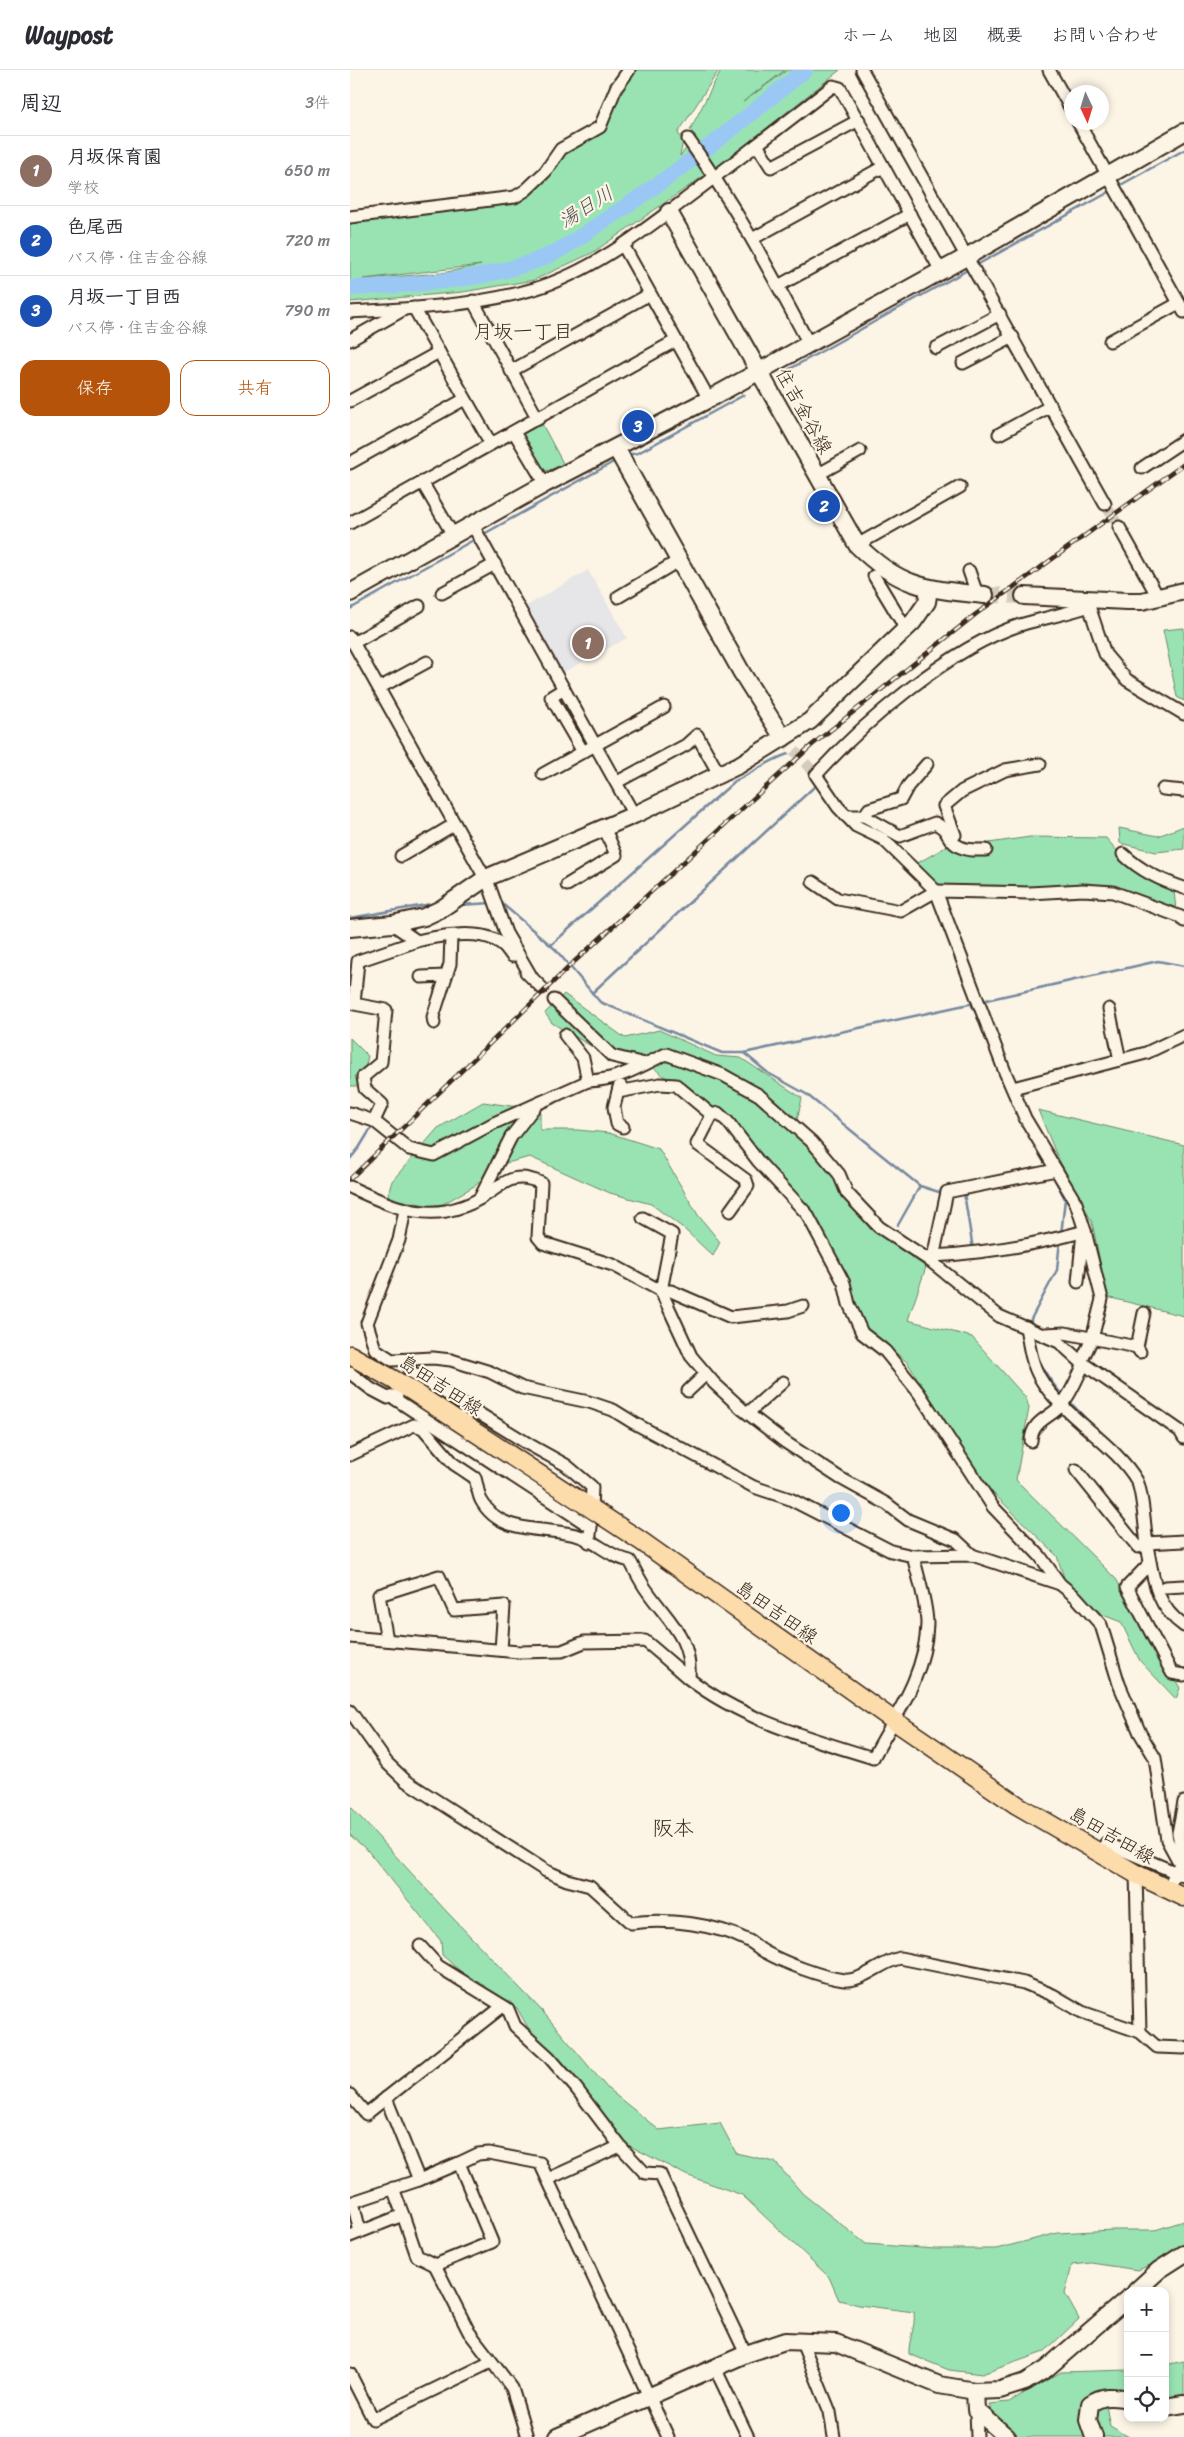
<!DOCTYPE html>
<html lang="ja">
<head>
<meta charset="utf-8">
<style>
  body { margin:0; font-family:Sriracha,"Klee One",sans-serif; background:#f2f2f3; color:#2b2b33 }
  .controls { position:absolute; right:15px; bottom:15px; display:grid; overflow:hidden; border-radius:10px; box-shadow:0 2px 8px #0003 }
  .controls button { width:45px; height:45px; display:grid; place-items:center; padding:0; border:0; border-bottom:1px solid #e1e1e2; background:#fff; color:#2b2b33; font:25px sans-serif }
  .compass { position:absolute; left:714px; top:15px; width:45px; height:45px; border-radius:50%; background:#fff; box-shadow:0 2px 8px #0003; rotate:176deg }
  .you { position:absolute; left:490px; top:1442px; width:18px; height:18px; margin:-12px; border:4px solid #fff; border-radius:50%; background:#1a73e8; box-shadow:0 0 0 8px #1a73e833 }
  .badge { display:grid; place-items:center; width:32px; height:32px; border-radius:50%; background:#b45309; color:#fff; font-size:16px; font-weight:700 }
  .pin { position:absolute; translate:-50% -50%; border:2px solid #fff; box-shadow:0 1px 5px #0006 }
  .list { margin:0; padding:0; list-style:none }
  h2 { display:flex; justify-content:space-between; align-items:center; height:65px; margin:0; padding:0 20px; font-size:21px }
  h2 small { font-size:16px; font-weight:400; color:#7c7c81 }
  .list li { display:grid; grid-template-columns:32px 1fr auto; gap:15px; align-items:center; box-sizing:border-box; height:70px; padding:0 20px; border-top:1px solid #e1e1e2 }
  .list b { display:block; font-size:19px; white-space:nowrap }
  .list p { margin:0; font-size:16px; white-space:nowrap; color:#7c7c81 }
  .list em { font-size:16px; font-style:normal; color:#7c7c81 }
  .actions { display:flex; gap:10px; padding:15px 20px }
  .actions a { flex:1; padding:11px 0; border:1px solid #b45309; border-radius:15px; text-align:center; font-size:18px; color:#b45309 }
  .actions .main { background:#b45309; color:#fff }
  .icon { flex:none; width:28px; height:28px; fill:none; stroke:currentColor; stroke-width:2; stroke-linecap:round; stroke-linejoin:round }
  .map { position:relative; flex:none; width:834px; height:2367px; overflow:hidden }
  header { display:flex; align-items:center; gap:30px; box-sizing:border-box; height:70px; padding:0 25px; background:#fff; border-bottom:1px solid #e1e1e2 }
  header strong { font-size:24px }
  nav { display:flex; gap:28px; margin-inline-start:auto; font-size:18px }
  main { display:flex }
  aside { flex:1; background:#fff }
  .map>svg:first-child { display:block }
  .built { fill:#e6e5e8 }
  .green { fill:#99e3b3; stroke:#6a8668; fill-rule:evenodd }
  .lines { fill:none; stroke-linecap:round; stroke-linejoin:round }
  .stream { stroke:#75889f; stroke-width:2.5 }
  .river { stroke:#9bc7f5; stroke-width:16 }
  .street-tunnel { stroke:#d5ccbd; stroke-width:11; stroke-dasharray:11 5.5; stroke-linecap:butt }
  .secondary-tunnel { stroke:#d5ccbd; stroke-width:16; stroke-dasharray:16 8; stroke-linecap:butt }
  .street-casing { stroke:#3b2a1e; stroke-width:15 }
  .secondary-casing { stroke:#3b2a1e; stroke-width:20 }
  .primary-casing { stroke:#3b2a1e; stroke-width:21 }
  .street { stroke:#fcf5e5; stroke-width:11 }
  .secondary { stroke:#fcf5e5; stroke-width:16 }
  .primary { stroke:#fddcac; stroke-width:18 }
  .rail-casing { stroke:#3b2a1e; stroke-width:4.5 }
  .rail { stroke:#fcf5e5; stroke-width:2.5; stroke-dasharray:8; stroke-linecap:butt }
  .labels { text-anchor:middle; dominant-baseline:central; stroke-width:4.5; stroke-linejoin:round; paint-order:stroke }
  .street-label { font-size:19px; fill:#3b2a1e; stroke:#fcf5e5 }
  .water-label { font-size:20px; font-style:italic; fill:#535154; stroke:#fcf5e5 }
  .neighbourhood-label { font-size:20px; fill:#3b2a1e; stroke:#fcf5e5 }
  .quarter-label { font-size:21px; fill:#3b2a1e; stroke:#fcf5e5 }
</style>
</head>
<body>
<header>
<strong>Waypost</strong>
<nav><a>ホーム</a><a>地図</a><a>概要</a><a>お問い合わせ</a></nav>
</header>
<main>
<aside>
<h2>周辺<small>3件</small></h2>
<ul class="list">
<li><span class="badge" style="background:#8d6e63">1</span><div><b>月坂保育園</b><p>学校</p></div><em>650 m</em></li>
<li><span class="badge" style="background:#1a4fb4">2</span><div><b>色尾西</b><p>バス停 · 住吉金谷線</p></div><em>720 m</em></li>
<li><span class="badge" style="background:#1a4fb4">3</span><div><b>月坂一丁目西</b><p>バス停 · 住吉金谷線</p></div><em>790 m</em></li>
</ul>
<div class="actions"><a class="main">保存</a><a>共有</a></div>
</aside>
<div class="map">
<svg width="834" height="2367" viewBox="0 0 834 2367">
  <rect width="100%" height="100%" fill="#fcf5e5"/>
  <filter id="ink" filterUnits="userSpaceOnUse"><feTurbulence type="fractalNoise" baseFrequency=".02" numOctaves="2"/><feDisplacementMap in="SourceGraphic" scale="10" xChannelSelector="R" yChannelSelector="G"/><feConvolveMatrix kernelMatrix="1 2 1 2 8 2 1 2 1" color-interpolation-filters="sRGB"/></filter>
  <g filter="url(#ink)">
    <!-- built -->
    <polygon class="built" points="238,500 277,568 210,604 173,538"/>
    <!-- green -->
    <g class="green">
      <path d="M 286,0 L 369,0 L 328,63 L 333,71 L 330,86 L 346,66 L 340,60 L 371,0 L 435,0 L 393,32 L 437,0 L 490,0 L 374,92 L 242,183 L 184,210 L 113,222 L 0,232 L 0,152 L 165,133 L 189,113 L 210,85 L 231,73 ZM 131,195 L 92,203 L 13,209 Z"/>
      <polygon points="192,354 214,395 193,402 173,364"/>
      <polygon points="834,558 834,631 827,627 813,560"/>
      <polygon points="834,756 834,779 806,782 770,773 769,758 808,766"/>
      <polygon points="680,767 756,768 781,797 824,821 826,840 797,829 749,815 679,820 588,817 566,794 601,774 639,773"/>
      <polygon points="214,924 275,968 309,960 366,986 391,988 452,1028 447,1050 520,1159 576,1197 558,1250 622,1267 676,1328 679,1338 666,1410 766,1509 830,1618 826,1629 790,1591 771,1552 753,1545 715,1511 707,1486 639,1419 557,1292 517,1259 470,1153 397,1067 363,1037 312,1005 292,987 241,976 202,953 195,943"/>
      <polygon points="0,968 18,986 11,1016 0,1016"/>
      <polygon points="133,1032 190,1040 190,1060 228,1060 259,1063 309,1079 348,1145 370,1172 363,1186 333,1158 301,1134 260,1123 180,1087 145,1096 126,1115 88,1137 37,1128 42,1111 88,1058"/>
      <polygon points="688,1040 834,1075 834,1246 757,1227 742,1152 707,1086"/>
      <path d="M 0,1736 L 97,1842 L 193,1942 L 258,2019 L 309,2060 L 370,2053 L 386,2083 L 425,2092 L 453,2124 L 516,2174 L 585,2179 L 646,2179 L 708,2163 L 763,2160 L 805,2160 L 834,2151 L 834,2181 L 788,2200 L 741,2193 L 722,2195 L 715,2224 L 729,2249 L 694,2282 L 632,2304 L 599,2300 L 559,2284 C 558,2270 566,2258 564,2242 L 509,2235 L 489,2230 L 479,2207 L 392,2125 L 336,2105 L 274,2073 L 177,1956 L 167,1938 L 136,1924 L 92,1885 L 91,1871 L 18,1781 L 0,1765 Z"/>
      <polygon points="834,2291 834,2329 815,2332 815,2295"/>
      <polygon points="778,2300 778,2326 763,2324 756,2336 760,2356 779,2367 670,2367 643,2345 639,2334 659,2332 711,2302"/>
    </g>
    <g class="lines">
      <!-- stream -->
      <g class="stream">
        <polyline points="767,117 834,80"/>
        <polyline points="625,196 763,120"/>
        <polyline points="436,301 621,198"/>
        <polyline points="276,385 288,383 394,325"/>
        <polyline points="132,465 267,390"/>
        <polyline points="0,539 127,468"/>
        <polyline points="150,832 205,879 250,932 372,983 394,983 624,933"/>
        <polyline points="110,835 142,833"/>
        <polyline points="0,848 87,833"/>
        <path d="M 201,875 L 385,711 C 403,703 419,690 438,684"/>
        <polyline points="242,923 464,717"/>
        <polyline points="632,931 808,891 834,896"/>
        <polyline points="621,934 628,947"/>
        <polyline points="394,983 418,1003 456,1024 570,1116 592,1123"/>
        <polyline points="12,1041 24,1045"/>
        <polyline points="0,1089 9,1078 23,1055"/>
        <polyline points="702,1104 715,1129 711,1165"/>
        <polyline points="613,1123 614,1123 623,1179"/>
        <polyline points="548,1155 570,1116"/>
        <polyline points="681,1255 681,1249 707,1200 710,1170"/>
        <path d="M 686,1282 C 692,1300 701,1312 713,1326"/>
        <polyline points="719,1331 743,1356"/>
      </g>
      <!-- river -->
      <path class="river" d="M 0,218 C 60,215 134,211 190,189 C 212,181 233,165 252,152 C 324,107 389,53 455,0"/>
      <!-- street-tunnel -->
      <g class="street-tunnel">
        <polyline points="755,434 769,457"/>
        <polyline points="433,668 466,705"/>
      </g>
      <!-- secondary-tunnel -->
      <polyline class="secondary-tunnel" points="635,525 674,526"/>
      <defs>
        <g id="street">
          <polyline points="512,0 755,434"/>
          <polyline points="699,0 722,41"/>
          <polyline points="728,52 834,242"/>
          <path d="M 338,69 C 384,133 421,203 458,272"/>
          <polyline points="407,75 421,97 509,50"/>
          <polyline points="0,147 165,127 176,120 195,102 211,79 250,57 266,18 279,0"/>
          <polyline points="402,169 533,97"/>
          <polyline points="273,175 359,329"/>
          <polyline points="428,216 560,144"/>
          <polyline points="123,231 188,349"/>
          <polyline points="64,238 141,374"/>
          <path d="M 0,242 C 60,239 125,236 184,219 C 244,201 296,159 345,122 C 391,87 437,52 483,16 L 490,18 L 591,201"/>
          <polyline points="0,270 53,240"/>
          <polyline points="760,271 829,233"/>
          <polyline points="586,278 650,244"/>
          <polyline points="613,293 663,267"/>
          <polyline points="161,301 300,224"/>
          <polyline points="0,331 89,282"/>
          <polyline points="164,362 195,414"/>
          <polyline points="649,364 701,336"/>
          <polyline points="0,393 115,329"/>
          <polyline points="792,398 834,370"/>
          <polyline points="467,405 510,381"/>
          <polyline points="72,412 103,465"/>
          <polyline points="0,453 325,271"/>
          <polyline points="122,454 284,745"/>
          <polyline points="769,457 808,527"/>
          <polyline points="507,475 610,417"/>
          <polyline points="619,501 627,524"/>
          <polyline points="524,506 556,559"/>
          <polyline points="92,523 145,494"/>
          <polyline points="268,527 328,491"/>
          <polyline points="739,536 755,584 777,610 834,644"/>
          <polyline points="0,567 139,815 156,863 181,906"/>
          <polyline points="3,573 69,536"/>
          <polyline points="29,618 77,592"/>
          <polyline points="214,619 201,627 233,682"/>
          <polyline points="193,704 314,637"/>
          <polyline points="267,712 336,675 347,665 369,704"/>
          <polyline points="813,719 834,721"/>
          <path d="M 496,746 L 514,746 L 550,766 L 585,753 C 599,760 595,765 604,773 C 613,781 625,780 636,780"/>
          <polyline points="514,746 519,739 551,729 558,716 577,694"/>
          <polyline points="605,765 594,736 612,721 655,700 690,694"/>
          <path d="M 773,784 C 791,801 810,810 834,818"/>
          <polyline points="51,786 105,754"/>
          <polyline points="463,812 488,829 551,841 586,821 680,823 733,820 763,822 831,847 834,851"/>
          <polyline points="217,815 266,785 254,757"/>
          <path d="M 42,854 L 67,871 C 87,866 126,860 145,870 C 153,873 157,879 162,886"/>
          <polyline points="176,902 192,918"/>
          <polyline points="71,907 96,906"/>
          <polyline points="204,930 262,986 295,994"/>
          <polyline points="759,939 770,990"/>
          <polyline points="84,953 83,947 100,894 101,866"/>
          <polyline points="215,965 233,988 238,1011"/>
          <polyline points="271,1016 269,1017 264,1037 267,1054 273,1057"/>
          <polyline points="663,1018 796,983 834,965"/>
          <polyline points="268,1022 310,1014 326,1015 362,1045 347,1074 396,1110 398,1116 380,1141"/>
          <path d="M 0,1043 L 24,1051 L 59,1079 L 84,1085 L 144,1053 L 238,1011 C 270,1010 288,997 316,984 L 373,1005 L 409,1025 L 462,1072 L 489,1104 L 497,1123 L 529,1157 L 579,1190 L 649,1246 L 709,1272 L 731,1292 L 830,1361 L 834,1368"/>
          <polyline points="362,1045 368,1043 378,1052 408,1091 457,1144 494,1213 499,1234 512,1263 535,1281 569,1323 643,1437 690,1486 710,1514 726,1527 751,1555 769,1614 790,1663 805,1688 817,1770 830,1794"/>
          <polyline points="24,1051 32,1034 15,1019 13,1007 31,992 36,940 4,934 8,891 67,871"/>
          <path d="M 0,1117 C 30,1131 62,1147 96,1141 C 106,1139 119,1135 129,1129 C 152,1117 160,1099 191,1113 L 188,1167 L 193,1173 L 263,1195 L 311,1221 L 341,1286 L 364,1313 L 392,1339 L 435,1372 L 490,1408 L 537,1434 L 558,1450 L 606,1470 L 622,1485"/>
          <polyline points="130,1128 161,1067 186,1035"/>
          <polyline points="55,1140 49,1170 17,1253 25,1279 42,1290 83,1288 101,1290 140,1302 172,1318 239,1332 263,1340 284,1353 404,1417 440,1429 541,1481 563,1486 622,1485 710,1514"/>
          <polyline points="293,1148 322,1164 311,1221 321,1221 381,1247 438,1241 453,1236"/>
          <path d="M 583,1186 C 635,1183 685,1175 735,1161"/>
          <polyline points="579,1190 584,1183 597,1122 706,1100"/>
          <polyline points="728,1212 733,1162"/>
          <path d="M 676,1257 C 679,1274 681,1293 690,1308 C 711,1345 766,1374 787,1411 C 793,1422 795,1461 797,1475 L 788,1477 L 726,1400"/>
          <polyline points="695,1264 715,1263 787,1277"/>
          <polyline points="790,1282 787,1277 794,1243"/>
          <path d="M 731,1292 L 742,1269 L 752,1229 L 735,1161 L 726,1133 L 675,1048 L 655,1002 L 586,821 L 533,769 L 506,756 L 488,737 L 466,705 C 514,652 601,577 670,555 C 693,548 717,544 739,536 L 740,529"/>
          <polyline points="60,1301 180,1375 216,1395 242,1417 241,1439"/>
          <polyline points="0,1303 21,1319 38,1328 47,1325"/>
          <polyline points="338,1321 356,1304"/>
          <polyline points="42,1327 241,1457 239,1472"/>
          <polyline points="398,1343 433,1312"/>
          <path d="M 681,1371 C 682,1349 702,1348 713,1333 C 722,1322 728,1306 734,1294"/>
          <path d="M 0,1385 L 64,1355 L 73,1358 L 104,1394 L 125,1408 C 127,1414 128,1424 131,1430 C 151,1468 200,1455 232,1467 C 249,1474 261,1487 280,1491 C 286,1502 291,1513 298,1522 C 319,1552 342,1568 339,1608"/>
          <polyline points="796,1473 834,1471"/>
          <path d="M 797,1475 C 803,1507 805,1536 834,1556"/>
          <polyline points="800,1493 777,1517 822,1603 834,1605"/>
          <polyline points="815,1517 834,1516"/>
          <path d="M 0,1567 L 169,1582 L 212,1581 L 234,1572 L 295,1571 C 310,1583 324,1596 338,1608 C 392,1650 459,1668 523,1688 C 546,1645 576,1604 577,1554 C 577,1534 568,1506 563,1486"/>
          <polyline points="37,1570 29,1525 89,1506 104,1540 154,1536 151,1580"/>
          <path d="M 0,1641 L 37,1693 L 56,1711 L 196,1801 L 217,1810 L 240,1816 L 281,1853 C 317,1848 366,1854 399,1871 C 405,1874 409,1879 415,1882 C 435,1893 471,1907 494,1910 C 512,1912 531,1892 550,1888 L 674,1913 L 703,1925 L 732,1942 L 790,1962 L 807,1977 L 834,1978"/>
          <polyline points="751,1783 756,1773 834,1806"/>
          <polyline points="786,1804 790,1962"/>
          <polyline points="817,1820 833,1788 828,1763 834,1732"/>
          <polyline points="70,1876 88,1896 158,1939 165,1956 199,1987 226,2018 270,2076"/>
          <polyline points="0,2025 16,2044 153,1936"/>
          <polyline points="36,2028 69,2110"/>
          <polyline points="198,2109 270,2076 295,2103 310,2104 396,2284"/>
          <polyline points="53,2145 67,2186 85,2195"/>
          <polyline points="10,2162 53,2145 43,2118"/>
          <polyline points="0,2166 10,2162 3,2132 69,2110 109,2093"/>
          <polyline points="451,2270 480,2342 484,2367"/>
          <polyline points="365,2298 398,2367"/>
          <polyline points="0,2304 23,2349 141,2292"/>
          <polyline points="626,2340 627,2367"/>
          <polyline points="177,2367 162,2318 119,2262 85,2195 142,2172 109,2093 128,2084 139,2083 190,2093 318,2367"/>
        </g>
        <g id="secondary">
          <path d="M 319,142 L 507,475 C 550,518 577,519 635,525"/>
          <polyline points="266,378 392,603 433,668"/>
          <polyline points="0,523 195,414 359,329 618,186 834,62"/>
          <polyline points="674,526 777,531 792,531 834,521"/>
          <polyline points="0,858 42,854 74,847 91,839 136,808 284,745 389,695 460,651 563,552 577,532 579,519"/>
          <polyline points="786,2221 809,2200 834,2184"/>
          <polyline points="625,2321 626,2340 657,2367"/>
          <polyline points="815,2337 834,2334"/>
          <polyline points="207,2367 396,2284 435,2271 486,2273 589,2315 625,2321 650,2320 675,2312 696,2299 778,2228"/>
          <path d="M 744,2367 L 738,2350 L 740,2334 C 752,2325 764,2326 778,2329"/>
        </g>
        <polyline id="primary" points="0,1285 53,1315 291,1471 543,1650 667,1735 786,1804 834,1827"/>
      </defs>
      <!-- street casing -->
      <use href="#street" class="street-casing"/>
      <!-- secondary casing -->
      <use href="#secondary" class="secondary-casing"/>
      <!-- primary casing -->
      <use href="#primary" class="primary-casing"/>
      <!-- street -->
      <use href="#street" class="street"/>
      <!-- secondary -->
      <use href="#secondary" class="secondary"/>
      <!-- primary -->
      <use href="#primary" class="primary"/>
      <defs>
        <polyline id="rail" points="0,1109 224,892 462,675 626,544 834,394"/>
      </defs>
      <!-- rail casing -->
      <use href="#rail" class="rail-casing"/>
      <!-- rail -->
      <use href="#rail" class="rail"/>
    </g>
  </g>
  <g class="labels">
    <!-- street labels -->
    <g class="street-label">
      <text transform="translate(454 341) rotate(61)">住吉金谷線</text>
      <text transform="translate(91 1315) rotate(33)">島田吉田線</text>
      <text transform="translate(427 1542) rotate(35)">島田吉田線</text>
      <text transform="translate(762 1765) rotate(30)">島田吉田線</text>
    </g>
    <!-- water labels -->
    <g class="water-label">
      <text transform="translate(236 137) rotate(-32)">湯日川</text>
    </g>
    <!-- neighbourhood labels -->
    <g class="neighbourhood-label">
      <text x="173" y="261">月坂一丁目</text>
    </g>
    <!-- quarter labels -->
    <g class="quarter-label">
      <text x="323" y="1758">阪本</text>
    </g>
  </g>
</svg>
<div class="controls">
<button>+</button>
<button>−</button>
<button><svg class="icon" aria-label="locate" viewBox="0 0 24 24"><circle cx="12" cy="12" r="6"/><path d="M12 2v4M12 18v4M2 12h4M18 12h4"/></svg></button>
</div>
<svg class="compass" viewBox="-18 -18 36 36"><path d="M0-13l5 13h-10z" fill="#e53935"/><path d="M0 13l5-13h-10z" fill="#7c7c81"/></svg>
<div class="you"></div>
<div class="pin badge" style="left:238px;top:573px;background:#8d6e63">1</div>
<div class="pin badge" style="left:474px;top:436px;background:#1a4fb4">2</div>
<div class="pin badge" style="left:288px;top:356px;background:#1a4fb4">3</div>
</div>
</main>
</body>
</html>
